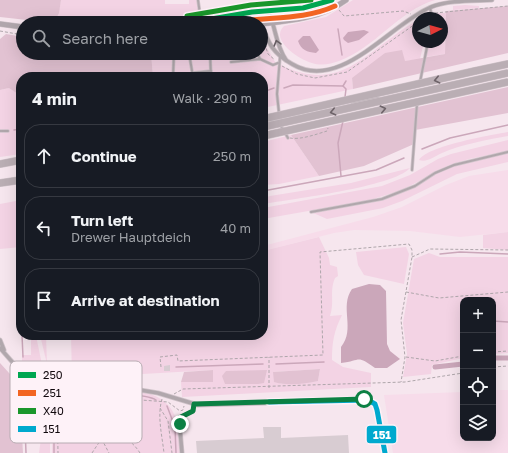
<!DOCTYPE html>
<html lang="en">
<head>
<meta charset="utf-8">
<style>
  body { margin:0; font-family:"Golos Text",sans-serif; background:#20242c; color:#f1f3f6 }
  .controls { position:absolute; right:12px; bottom:12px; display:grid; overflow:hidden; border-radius:8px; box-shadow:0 4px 16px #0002 }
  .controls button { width:36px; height:36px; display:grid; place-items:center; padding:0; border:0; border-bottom:1px solid #363941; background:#171b24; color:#f1f3f6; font:20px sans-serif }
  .compass { position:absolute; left:412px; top:12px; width:36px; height:36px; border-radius:50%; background:#171b24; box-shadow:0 4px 16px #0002; rotate:84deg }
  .stop { position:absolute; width:12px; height:12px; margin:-9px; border:3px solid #0b8043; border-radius:50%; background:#fff }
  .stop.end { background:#0b8043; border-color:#fff; box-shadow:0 1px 4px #0008 }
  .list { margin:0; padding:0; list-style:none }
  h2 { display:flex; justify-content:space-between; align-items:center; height:52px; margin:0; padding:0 16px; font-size:17px }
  h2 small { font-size:13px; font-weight:400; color:#9ea1a6 }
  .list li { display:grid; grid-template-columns:26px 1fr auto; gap:12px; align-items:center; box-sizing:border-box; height:64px; margin:0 8px 8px; padding:0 8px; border:1px solid #363941; border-radius:16px }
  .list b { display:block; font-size:15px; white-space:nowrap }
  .list p { margin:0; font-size:13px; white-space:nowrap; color:#9ea1a6 }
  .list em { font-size:13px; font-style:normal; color:#9ea1a6 }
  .icon { flex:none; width:22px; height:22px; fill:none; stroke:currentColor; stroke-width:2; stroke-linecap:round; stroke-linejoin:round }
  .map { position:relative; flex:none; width:508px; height:453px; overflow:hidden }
  .search { position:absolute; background:#171b24; box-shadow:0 4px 16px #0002; left:16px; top:16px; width:252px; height:44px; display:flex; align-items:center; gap:10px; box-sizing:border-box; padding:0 14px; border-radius:22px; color:#9ea1a6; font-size:15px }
  .panel { position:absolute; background:#171b24; box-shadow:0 4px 16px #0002; left:16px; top:72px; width:252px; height:268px; border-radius:16px }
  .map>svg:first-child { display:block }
  .built { fill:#f7dcea }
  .green { fill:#f3d3e4; fill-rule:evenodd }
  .forest { fill:#e2c2d2 }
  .water { fill:#cba7ba }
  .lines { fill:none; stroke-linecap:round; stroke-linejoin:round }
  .stream { stroke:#cba7ba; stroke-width:1.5 }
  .canal { stroke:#cba7ba; stroke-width:5 }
  .building { fill:#d8ccd2 }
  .service-casing { stroke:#d0c4ca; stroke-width:3.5 }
  .minor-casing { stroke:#d0c4ca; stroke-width:5 }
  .secondary-casing { stroke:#d0c4ca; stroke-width:6 }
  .motorway-casing { stroke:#d0c4ca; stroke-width:8 }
  .path { stroke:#afa6ab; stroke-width:1; stroke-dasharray:3 2; stroke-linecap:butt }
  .service { stroke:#b0a7ac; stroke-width:2 }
  .minor { stroke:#b0a7ac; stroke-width:3.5 }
  .secondary { stroke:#b0a6ac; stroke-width:5 }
  .motorway { stroke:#baaeb4; stroke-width:7 }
  .motorway-bridge-casing { stroke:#d0c4ca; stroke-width:8; stroke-linecap:butt }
  .motorway-bridge { stroke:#baaeb4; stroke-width:7 }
  .bus-1-casing { stroke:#fef2f8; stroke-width:8 }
  .bus-2-casing { stroke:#fef2f8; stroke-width:8 }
  .bus-3-casing { stroke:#fef2f8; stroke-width:8 }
  .bus-4-casing { stroke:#fef2f8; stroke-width:8 }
  .bus-1 { stroke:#00a651; stroke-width:5 }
  .bus-2 { stroke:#f26522; stroke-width:5 }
  .bus-3 { stroke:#1a962b; stroke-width:5 }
  .bus-4 { stroke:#00a9ce; stroke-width:5 }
  .oneway { stroke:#685f64 }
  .oneway2 { stroke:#6e6369 }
  .route { stroke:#0b8043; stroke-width:5 }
  .key { fill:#fef2f8; stroke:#b7acb2; stroke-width:1 }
  .key-label { font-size:11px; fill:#11080d }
  .line-badge { stroke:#fef2f8; stroke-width:1.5 }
  .badge-label { font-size:11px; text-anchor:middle; font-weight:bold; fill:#fff }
</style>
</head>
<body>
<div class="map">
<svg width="508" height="453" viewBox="0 0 508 453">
  <rect width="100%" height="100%" fill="#f6e6ee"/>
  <!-- built -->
  <g class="built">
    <polygon points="508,170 508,232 460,237 410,231 354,230 334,233 263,251 263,246 373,217 402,207 446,185 469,176"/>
    <polygon points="493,390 508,390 508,453 393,453 384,395 463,392 463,438 493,438"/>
  </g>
  <!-- green -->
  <g class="green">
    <polygon points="61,0 165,0 165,4 189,4 189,0 198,0 201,22 56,23"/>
    <polygon points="272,0 315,0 272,4"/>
    <path d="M 353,0 L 435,0 C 398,11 375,48 339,61 C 331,64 321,66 312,63 C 300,60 269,40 284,26 L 326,17 Z"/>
    <polygon points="465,5 479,6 479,8 453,10 453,6"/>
    <polygon points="437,13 446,13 445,54 426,57 429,42 442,42 442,18 435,18"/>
    <path d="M 418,20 L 418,42 L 424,42 L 420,59 L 405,61 L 352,78 L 353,89 L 263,108 L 263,77 L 153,77 L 151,53 L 261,53 L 261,38 L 278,67 L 278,82 L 281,65 C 343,96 369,47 418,20 Z"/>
    <polygon points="9,88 19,94 21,106 21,154 0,157 0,90"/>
    <path d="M 508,132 L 508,136 C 486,140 463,144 442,153 C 435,156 427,163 419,160 C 427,146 491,135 508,132 Z"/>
    <polygon points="291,135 319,176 279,184 263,185 263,142"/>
    <path d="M 508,140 L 508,151 L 469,159 L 450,165 L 402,190 L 367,201 C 384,198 400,193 415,186 C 422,182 429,176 436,173 C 459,162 483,157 508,152 L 508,162 L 457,174 L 402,201 L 383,208 L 327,219 L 311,212 L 365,201 L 263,219 L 263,208 L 382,186 L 410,175 L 438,159 L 451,154 Z"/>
    <path d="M 410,168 C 393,187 292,199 263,204 L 263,198 L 270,196 L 351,183 Z"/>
    <polygon points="21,200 21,247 0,249 0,204"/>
    <polygon points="508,232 508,250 483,248 483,235"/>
    <path d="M 319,237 L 329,258 L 330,265 L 337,267 L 338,276 L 335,278 C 329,292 335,301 330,316 L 342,315 C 334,331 332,342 332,360 L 343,367 L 371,373 L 371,387 L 182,397 L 181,382 L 213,382 L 213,370 L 72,378 L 71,335 L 263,335 L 263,251 ZM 320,369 L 318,381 L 281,384 L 273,372 Z"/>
    <polygon points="406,247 409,254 404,284 364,275 358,265 356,252"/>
    <polygon points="429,253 440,257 508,257 508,353 493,354 493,300 463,300 463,358 432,365 431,374 403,377 407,354 403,323 414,259"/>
    <path d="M 31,335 L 36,335 C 37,342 45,376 44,379 L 33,374 L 22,365 L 22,355 L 31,355 Z"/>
    <polygon points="40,335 46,335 47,364"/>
    <path d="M 51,391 L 145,392 C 178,402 179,423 180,453 L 52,453 L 53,415 L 47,396 Z"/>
    <polygon points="46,403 50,413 50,453 39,453"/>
  </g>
  <!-- forest -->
  <g class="forest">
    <polygon points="0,0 61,0 59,13 54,23 0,17"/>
    <polygon points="508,6 508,53 353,89 352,78 385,53 402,50 405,61 445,54 446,11"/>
    <polygon points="6,34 23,37 23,53 151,53 153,77 21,77 21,106 18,94 9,88 0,90 0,39"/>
    <polygon points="508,87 508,113 415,130 414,144 364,166 319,176 291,135"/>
    <polygon points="0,363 19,384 23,453 0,453"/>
    <path d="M 320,369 L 318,381 C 305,384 286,386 274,382 L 273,372 Z"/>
    <polygon points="213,370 213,382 181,382 184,372"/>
    <polygon points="267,370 264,383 258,384 225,384 222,376 226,371"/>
  </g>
  <!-- water -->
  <g class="water">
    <polygon points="364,30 369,32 359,40 348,43 344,40 343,38 348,32"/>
    <path d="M 303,36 L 310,36 L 319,50 L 316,53 C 307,52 301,50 298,41 Z"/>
    <path d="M 369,284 L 380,285 L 386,291 L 387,344 L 390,351 L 400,359 L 387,368 L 375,368 C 356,354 361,361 341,363 L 341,347 C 356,329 339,307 352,289 Z"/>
  </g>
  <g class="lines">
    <!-- stream -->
    <g class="stream">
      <polyline points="338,29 342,55"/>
      <polyline points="343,86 346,89 345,97"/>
      <polyline points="284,88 293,85 343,86 346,81"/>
      <polyline points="263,92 274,88"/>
      <polyline points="14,130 21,129"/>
      <polyline points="422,149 450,138 508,125"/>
      <polyline points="341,176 338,143 343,121"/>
      <polyline points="263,191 376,170 404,158"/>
      <polyline points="440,254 460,252 508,254"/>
      <polyline points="493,321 508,322"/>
      <polyline points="22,335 23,357"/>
      <polyline points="276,364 324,362"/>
      <polyline points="176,367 263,364"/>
      <path d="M 66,396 C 84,396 143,391 156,400"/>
      <polyline points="24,398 26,453"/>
      <polyline points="167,406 175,427 176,453"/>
      <polyline points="54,453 54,411"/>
    </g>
    <!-- canal -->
    <g class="canal">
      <polyline points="493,358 508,358"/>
      <polyline points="435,367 463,364"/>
    </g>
  </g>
  <!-- building -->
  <g class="building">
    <polygon points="170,365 170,371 164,371 164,366"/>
    <polygon points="263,427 281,427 281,438 348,435 349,453 197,453 196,441 264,438"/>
  </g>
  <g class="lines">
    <defs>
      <g id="service">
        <polyline points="198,0 201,21"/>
        <polyline points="430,7 432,18"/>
        <polyline points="189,53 193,77"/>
        <polyline points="210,53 211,77"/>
        <polyline points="257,53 260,59"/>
        <polyline points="231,62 260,59 273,65 278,63"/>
        <polyline points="192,73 211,71"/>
        <polyline points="173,77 174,53"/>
        <polyline points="420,82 428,42"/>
        <polyline points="352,103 378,98"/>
        <polyline points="279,113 277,94 280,57"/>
        <polyline points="281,126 288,138"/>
        <polyline points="0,131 8,131"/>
        <polyline points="412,170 417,104"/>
        <polyline points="311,212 382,199 415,186 435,173 454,165 508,152"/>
      </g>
      <g id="minor">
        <path d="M 268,10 L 262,24 C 268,44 274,54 292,64 C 340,93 390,24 431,7 C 449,0 473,1 492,0"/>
        <path d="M 268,10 C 276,27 275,44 286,60"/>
        <polyline points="0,340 4,350"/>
        <path d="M 0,348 C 18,369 29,384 59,389 L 140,390 L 158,393 L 198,405 L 368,400 L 375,404 L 377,410 L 385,453"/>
        <polyline points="182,453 179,418 193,411 194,404"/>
      </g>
      <g id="secondary">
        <path d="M 188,23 C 210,21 231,15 252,12 C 279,8 307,13 332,0"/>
        <polyline points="0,24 23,27"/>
        <path d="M 261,24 C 290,21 322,18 346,0"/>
      </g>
      <g id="motorway">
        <polyline points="475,71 508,64"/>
        <polyline points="0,164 21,160"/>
        <polyline points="0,183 21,180"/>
      </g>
    </defs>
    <!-- service casing -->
    <use href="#service" class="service-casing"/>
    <!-- minor casing -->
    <use href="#minor" class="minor-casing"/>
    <!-- secondary casing -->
    <use href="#secondary" class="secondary-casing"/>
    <!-- motorway casing -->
    <use href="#motorway" class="motorway-casing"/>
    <!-- path -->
    <g class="path">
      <polyline points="339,10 344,16 403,11 411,14"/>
      <polyline points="435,13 508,6"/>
      <polyline points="425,18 429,16"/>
      <polyline points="0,31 23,35"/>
      <polyline points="263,39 268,54 275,60"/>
      <polyline points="282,66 297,74 315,78 347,72 418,22"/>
      <path d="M 290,138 C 301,140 317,134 327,131 L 328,128"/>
      <polyline points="412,257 430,249 508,250"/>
      <polyline points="406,292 439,298 508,292"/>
      <polyline points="493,352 508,351"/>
      <polyline points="406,357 435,361 463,356"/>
      <polyline points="161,367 160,357 177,355 178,361 323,355 320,252 409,244 412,250 412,257 401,320 405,357 401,382"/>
      <polyline points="493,367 508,366"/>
      <polyline points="269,388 269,357"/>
      <polyline points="51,391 68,400 141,400 168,402 180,411 183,410 184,406"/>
      <polyline points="174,394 183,389 405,382 463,373"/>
      <polyline points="57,396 58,453"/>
      <path d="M 162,399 C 157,416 162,435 164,453"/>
      <polyline points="57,400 68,413 99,434 109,453"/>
      <polyline points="160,408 168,421 172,453"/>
      <path d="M 92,453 L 102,438 C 119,432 131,439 140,453"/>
    </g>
    <!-- service -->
    <use href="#service" class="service"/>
    <!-- minor -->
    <use href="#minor" class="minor"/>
    <!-- secondary -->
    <use href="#secondary" class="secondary"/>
    <!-- motorway -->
    <use href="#motorway" class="motorway"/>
    <defs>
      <g id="motorway-bridge">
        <polyline points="263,119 475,71"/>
        <polyline points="263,127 508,73"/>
        <polyline points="263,136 508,82"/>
      </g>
    </defs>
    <!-- motorway-bridge casing -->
    <use href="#motorway-bridge" class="motorway-bridge-casing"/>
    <!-- motorway-bridge -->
    <use href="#motorway-bridge" class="motorway-bridge"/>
    <defs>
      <polyline id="bus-1" points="188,23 252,12 303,8 332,0"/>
      <path id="bus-2" d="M 230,23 C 265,16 302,21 335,6"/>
      <polyline id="bus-3" points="187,16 251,5 311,0"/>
      <polyline id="bus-4" points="269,402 368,400 375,404 377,410 385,453"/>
    </defs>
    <!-- bus-1 casing -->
    <use href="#bus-1" class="bus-1-casing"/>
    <!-- bus-2 casing -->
    <use href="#bus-2" class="bus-2-casing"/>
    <!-- bus-3 casing -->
    <use href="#bus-3" class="bus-3-casing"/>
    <!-- bus-4 casing -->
    <use href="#bus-4" class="bus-4-casing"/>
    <!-- bus-1 -->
    <use href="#bus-1" class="bus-1"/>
    <!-- bus-2 -->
    <use href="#bus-2" class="bus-2"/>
    <!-- bus-3 -->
    <use href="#bus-3" class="bus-3"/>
    <!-- bus-4 -->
    <use href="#bus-4" class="bus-4"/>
  </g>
  <!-- one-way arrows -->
  <defs><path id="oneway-chevron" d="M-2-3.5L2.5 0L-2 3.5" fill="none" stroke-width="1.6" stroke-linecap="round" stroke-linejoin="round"/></defs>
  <use class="oneway" href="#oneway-chevron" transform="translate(277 43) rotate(-106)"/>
  <g class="oneway2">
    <use href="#oneway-chevron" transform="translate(437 80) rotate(167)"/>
    <use href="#oneway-chevron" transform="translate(383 109) rotate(-13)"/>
    <use href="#oneway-chevron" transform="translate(333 112) rotate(167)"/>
  </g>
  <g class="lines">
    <!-- route -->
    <polyline class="route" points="180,424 179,418 193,411 194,404 364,399"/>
  </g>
  <!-- legend -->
  <rect x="10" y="361" width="132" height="82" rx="6" class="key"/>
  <rect x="18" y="372" width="18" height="6" fill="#00a651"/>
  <rect x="18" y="390" width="18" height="6" fill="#f26522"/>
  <rect x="18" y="408" width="18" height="6" fill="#1a962b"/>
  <rect x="18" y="426" width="18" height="6" fill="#00a9ce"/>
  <g class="key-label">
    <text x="43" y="379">250</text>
    <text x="43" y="397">251</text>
    <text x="43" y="415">X40</text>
    <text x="43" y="433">151</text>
  </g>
  <rect class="line-badge" x="366" y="425" width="31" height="19" rx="4" fill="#00a9ce"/>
  <g class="badge-label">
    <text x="382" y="439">151</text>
  </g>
</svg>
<div class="controls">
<button>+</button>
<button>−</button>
<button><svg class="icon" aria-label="locate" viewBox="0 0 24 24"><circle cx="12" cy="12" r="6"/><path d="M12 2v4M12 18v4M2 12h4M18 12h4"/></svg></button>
<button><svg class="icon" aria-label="layers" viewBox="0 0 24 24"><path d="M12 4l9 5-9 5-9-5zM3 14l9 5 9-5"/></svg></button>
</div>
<svg class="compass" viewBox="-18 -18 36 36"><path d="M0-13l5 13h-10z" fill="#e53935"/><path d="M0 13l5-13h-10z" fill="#9ea1a6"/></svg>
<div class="stop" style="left:364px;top:399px"></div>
<div class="stop end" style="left:180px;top:424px"></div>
<div class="search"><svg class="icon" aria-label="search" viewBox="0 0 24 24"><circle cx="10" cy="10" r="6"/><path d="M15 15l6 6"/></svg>Search here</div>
<section class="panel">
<h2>4 min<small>Walk · 290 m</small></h2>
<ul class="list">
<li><svg class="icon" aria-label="ahead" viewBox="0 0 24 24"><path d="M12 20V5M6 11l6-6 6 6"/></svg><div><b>Continue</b></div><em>250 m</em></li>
<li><svg class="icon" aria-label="left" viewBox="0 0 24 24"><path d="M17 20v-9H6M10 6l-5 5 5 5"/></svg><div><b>Turn left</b><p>Drewer Hauptdeich</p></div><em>40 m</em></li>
<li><svg class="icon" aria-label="arrive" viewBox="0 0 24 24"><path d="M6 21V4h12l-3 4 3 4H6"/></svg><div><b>Arrive at destination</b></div></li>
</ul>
</section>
</div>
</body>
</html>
